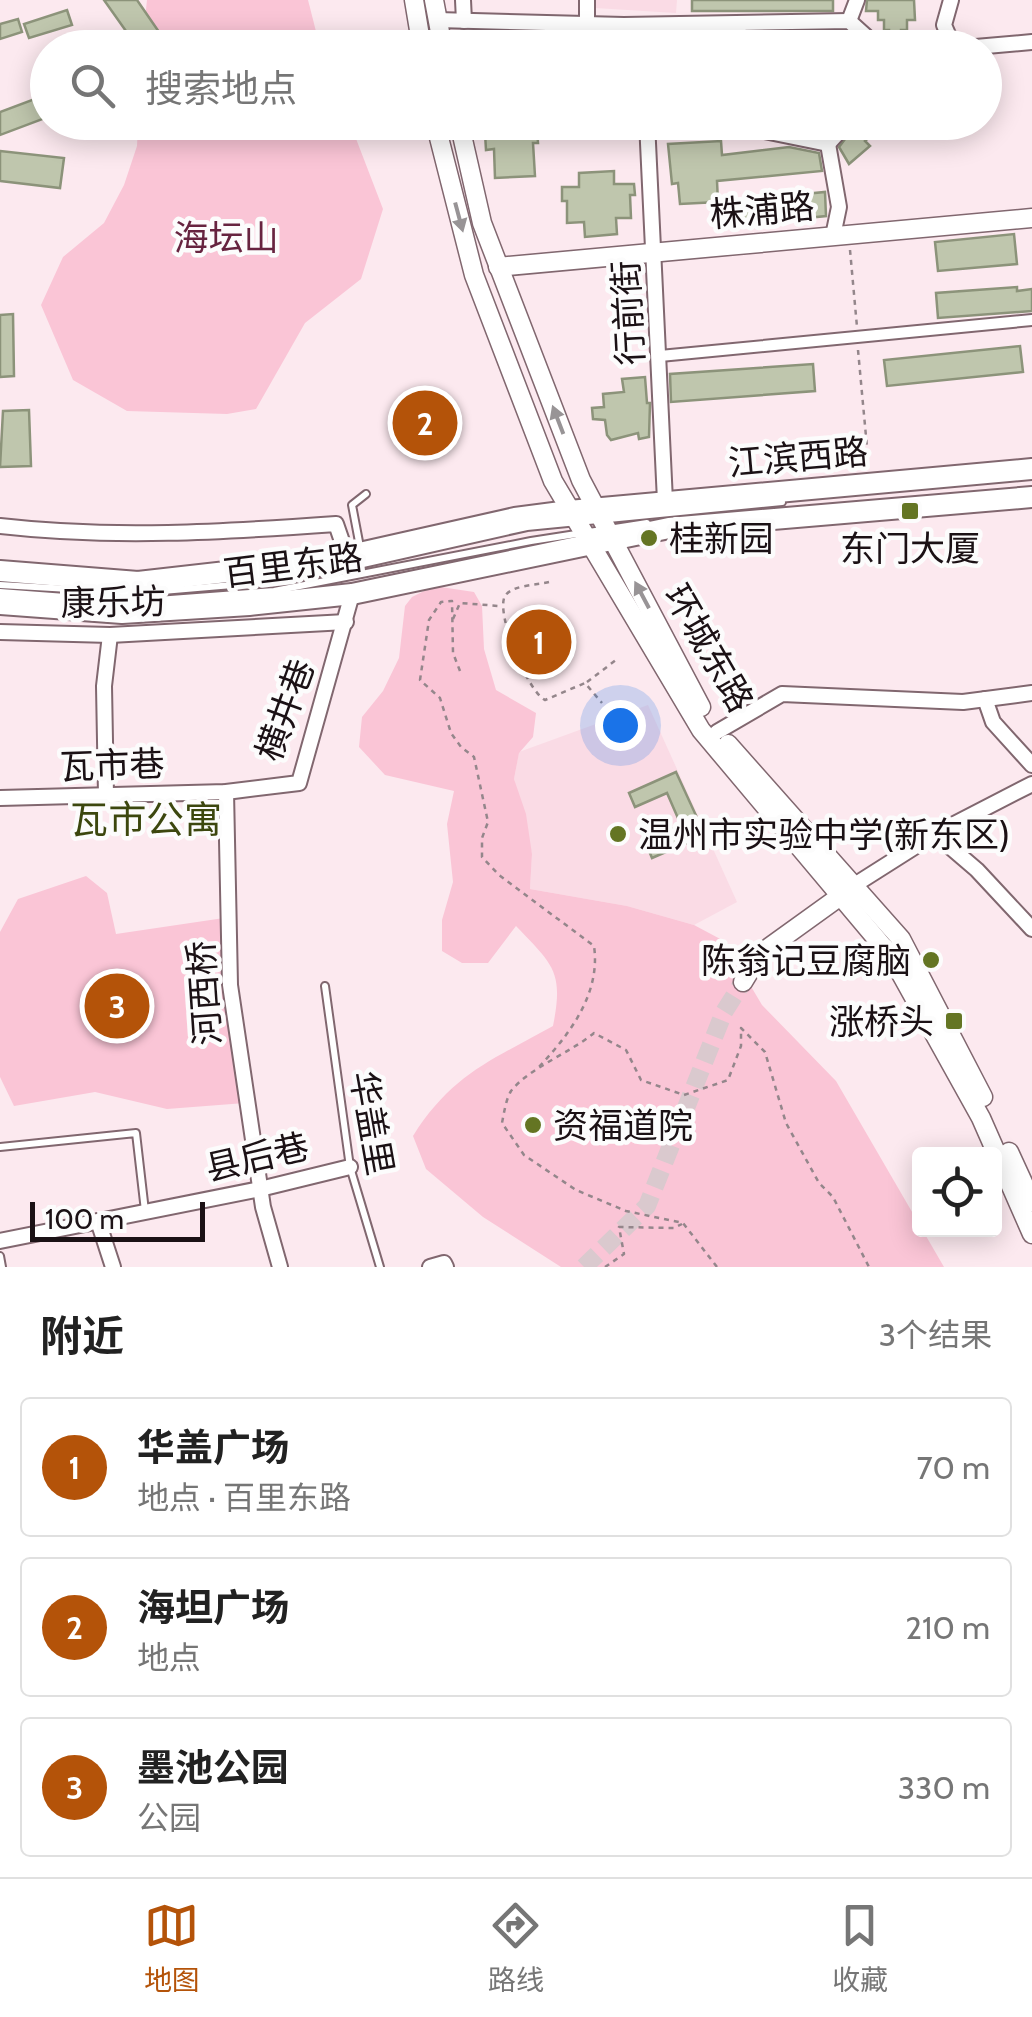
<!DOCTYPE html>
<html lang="zh">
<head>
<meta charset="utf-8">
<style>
  body { margin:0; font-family:Cabin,"Noto Sans SC",sans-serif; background:#f6f6f6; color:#222 }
  .controls { position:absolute; right:30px; bottom:30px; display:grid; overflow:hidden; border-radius:10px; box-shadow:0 5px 25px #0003 }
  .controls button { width:90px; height:90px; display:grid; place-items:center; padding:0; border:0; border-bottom:2px solid #e0e0e0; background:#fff; color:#222; font:50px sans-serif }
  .scale { position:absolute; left:30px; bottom:25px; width:175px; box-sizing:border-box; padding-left:10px; border:5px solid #1b1115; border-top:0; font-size:28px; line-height:35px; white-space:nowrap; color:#1b1115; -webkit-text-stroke:8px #fcfcfc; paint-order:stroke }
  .you { position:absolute; left:620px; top:725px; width:35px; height:35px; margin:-25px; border:8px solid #fff; border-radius:50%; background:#1a73e8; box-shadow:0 0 0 15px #1a73e833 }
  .badge { display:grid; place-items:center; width:65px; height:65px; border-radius:50%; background:#b45309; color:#fff; font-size:32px; font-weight:700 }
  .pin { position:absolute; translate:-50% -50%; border:5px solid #fff; box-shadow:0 2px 10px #0006 }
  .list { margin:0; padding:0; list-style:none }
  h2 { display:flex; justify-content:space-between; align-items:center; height:130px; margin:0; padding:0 40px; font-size:42px }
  h2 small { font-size:32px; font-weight:400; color:#767676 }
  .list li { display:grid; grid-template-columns:65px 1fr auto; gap:30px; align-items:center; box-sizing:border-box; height:140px; margin:0 20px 20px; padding:0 20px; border:2px solid #e0e0e0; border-radius:10px }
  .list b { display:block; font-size:38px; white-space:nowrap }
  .list p { margin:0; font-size:32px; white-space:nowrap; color:#767676 }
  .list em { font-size:32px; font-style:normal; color:#767676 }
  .icon { flex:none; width:55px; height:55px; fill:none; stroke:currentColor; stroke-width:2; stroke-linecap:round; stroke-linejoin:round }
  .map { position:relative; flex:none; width:1032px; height:1267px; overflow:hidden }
  .search { position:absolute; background:#fff; box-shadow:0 5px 25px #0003; left:30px; right:30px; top:30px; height:110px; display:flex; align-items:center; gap:25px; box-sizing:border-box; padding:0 35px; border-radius:55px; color:#767676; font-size:38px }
  .sheet { height:610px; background:#fff }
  nav { display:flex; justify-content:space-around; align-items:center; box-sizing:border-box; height:140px; border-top:2px solid #e0e0e0; background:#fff; font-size:28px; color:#767676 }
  nav a { display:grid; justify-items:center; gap:5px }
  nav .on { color:#b45309 }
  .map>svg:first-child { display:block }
  .built { fill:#fadbe5 }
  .green { fill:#fac5d6 }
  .building { fill:#bfc6ad; stroke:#8c937a; stroke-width:2.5 }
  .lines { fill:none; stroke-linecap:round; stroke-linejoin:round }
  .tertiary-tunnel { stroke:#dac9ce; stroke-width:18; stroke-dasharray:18 9; stroke-linecap:butt }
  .service-casing { stroke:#81676f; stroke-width:10 }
  .pedestrian-casing { stroke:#81676f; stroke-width:14 }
  .minor-casing { stroke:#81676f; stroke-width:18 }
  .tertiary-casing { stroke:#81676f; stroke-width:21 }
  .secondary-casing { stroke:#81676f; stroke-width:21 }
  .primary-casing { stroke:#81676f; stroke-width:24 }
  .path { stroke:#94868b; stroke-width:2.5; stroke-dasharray:5 5; stroke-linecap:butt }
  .service { stroke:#fff; stroke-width:6 }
  .pedestrian { stroke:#fff; stroke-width:10 }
  .minor { stroke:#fff; stroke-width:14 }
  .tertiary { stroke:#fff; stroke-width:18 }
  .secondary { stroke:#fff; stroke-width:18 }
  .primary { stroke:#fff; stroke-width:20 }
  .oneway { fill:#989496 }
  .poi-dot { fill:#647523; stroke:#fcfcfc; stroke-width:4 }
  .labels { text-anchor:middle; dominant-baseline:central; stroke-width:9; stroke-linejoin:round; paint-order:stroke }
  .street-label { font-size:35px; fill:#1b1115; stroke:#fcfcfc }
  .park-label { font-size:35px; fill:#672440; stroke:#fcfcfc }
  .poi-label { font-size:35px; fill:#1b1115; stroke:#fcfcfc; text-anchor:start }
  .neighbourhood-label { font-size:38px; fill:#3c470e; stroke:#fcfcfc }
</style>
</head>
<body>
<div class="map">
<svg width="1032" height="1267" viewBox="0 0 1032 1267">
  <rect width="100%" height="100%" fill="#fce9ef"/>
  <!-- built -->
  <g class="built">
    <polygon points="594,0 677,0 676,13 595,8"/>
    <polygon points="648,705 737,902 694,925 627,906 530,889 532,854 514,779 519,752"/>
  </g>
  <!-- green -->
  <g class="green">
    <polygon points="147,0 308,0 320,47 142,48"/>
    <polygon points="138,123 350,123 383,209 361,279 305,323 256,409 227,414 127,411 73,380 41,305 63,257 104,223 124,185 137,146"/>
    <path d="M 434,586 L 474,592 L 482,606 L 484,649 L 496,690 L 536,713 L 533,737 L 519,753 L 514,779 L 526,814 L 532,854 L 530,889 L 627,906 L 694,925 L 724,941 L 762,1005 L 836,1081 L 944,1267 L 561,1267 L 483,1217 L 426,1169 L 413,1136 C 452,1074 492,1060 553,1026 C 564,971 553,965 516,926 L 488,963 L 462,963 L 442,951 L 442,920 L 453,882 L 447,824 L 454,791 L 385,775 L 359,747 L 362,717 L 383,691 L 399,658 L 405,606 L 412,597 Z"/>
    <polygon points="86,876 107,893 116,934 224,918 245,1103 167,1109 95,1092 14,1106 0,1077 0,932 18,899"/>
  </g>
  <!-- building -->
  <g class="building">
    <polygon points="104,0 137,0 170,48 138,48"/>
    <rect x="692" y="0" width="141" height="11"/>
    <polygon points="867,0 914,0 915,20 907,20 907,30 901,30 901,38 889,38 889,30 884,30 884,20 878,20 878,11 866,11"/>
    <polygon points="67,10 72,25 29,38 24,24"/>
    <polygon points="18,19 22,32 0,39 0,24"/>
    <polygon points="506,32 506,48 476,48 475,33"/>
    <polygon points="48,94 48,117 0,135 0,112"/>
    <polygon points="492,122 530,122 530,130 537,129 538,143 533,143 535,176 495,178 494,149 486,150 485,133 492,132"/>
    <polygon points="858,122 886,122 865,141 870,146 849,164 839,147"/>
    <polygon points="721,141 722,155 789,147 819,153 822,171 717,181 718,202 680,204 678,183 672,184 668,144"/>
    <polygon points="0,151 64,158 60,188 0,181"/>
    <polygon points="614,171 614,184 634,184 635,195 630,195 631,218 616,218 617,234 585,237 584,222 567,223 567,201 562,201 562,187 579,187 579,173"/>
    <polygon points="825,192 826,216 737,225 735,201"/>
    <polygon points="1014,234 1017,264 938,271 935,242"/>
    <polygon points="1017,287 1017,291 1032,289 1032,311 938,318 936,293"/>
    <polygon points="13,314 14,376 0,377 0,315"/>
    <polygon points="1020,346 1023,372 887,386 884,360"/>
    <polygon points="813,364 815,391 671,402 670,374"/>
    <polygon points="645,377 647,403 650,403 649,437 639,439 638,433 611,440 607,435 605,420 593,419 592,408 604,407 603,394 624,392 622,379"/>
    <polygon points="29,410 31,466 0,467 3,411"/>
    <polygon points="676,772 705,835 652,858 645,841 681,825 667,793 635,807 629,793"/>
  </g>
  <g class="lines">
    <!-- tertiary-tunnel -->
    <polyline class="tertiary-tunnel" points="584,1267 647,1206 724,1012 743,982"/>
    <defs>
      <g id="service">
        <polyline points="360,547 352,505 366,494"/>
        <polyline points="0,585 139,593 268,582 345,568 527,527 782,502"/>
        <polyline points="0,592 131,602 274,591 531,541 647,523"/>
        <polyline points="325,986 350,1167 380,1267"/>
        <polyline points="0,1147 136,1133 145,1211"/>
        <polyline points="0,1256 2,1267"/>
      </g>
      <polyline id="pedestrian" points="660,356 1032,320"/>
      <g id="minor">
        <polyline points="463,0 464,21"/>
        <polyline points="587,0 587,23"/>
        <polyline points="951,0 944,25 954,48"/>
        <polyline points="437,20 624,25 849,21 879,48"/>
        <polyline points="849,21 857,0"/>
        <polyline points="738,23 740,48"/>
        <polyline points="964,48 1032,42"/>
        <polyline points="647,122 665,501"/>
        <polyline points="745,122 764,131 766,123"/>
        <polyline points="764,131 828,144 848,122"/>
        <polyline points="828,144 839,207 833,236"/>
        <path d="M 0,526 C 112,539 224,532 336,524 L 347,556"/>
        <polyline points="0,632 110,635 346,622"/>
        <polyline points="985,699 993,722 1032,765"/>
        <polyline points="717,732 782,694 963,702 1032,693"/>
        <polyline points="226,792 230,985 263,1207 280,1267"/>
        <polyline points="106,795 104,686 110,635"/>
        <polyline points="0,798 226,792 299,783 352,594"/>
        <polyline points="935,834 977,870 1032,929"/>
        <polyline points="853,886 935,834 1032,784"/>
        <polyline points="98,1221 113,1267"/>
        <polyline points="0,1241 260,1189 350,1167"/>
        <polyline points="430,1267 444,1263 446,1267"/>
      </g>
      <g id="tertiary">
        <polyline points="498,267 1032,218"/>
        <polyline points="743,982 760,954 853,887"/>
      </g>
      <g id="secondary">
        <polyline points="414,0 422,48"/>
        <polyline points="434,0 443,48"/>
        <polyline points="435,122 474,275 553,481 701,730 891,956 981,1118 1032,1234"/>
        <polyline points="459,122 482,223 581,480 701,707"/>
        <polyline points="728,744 901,939 983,1097"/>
        <polyline points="1009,1152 1032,1202"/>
      </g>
      <g id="primary">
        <polyline points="0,571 138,582 324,561 515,518 569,511 1032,469"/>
        <polyline points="0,604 122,613 249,605 352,594 669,528 1032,497"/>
      </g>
    </defs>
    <!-- service casing -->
    <use href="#service" class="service-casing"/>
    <!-- pedestrian casing -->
    <use href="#pedestrian" class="pedestrian-casing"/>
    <!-- minor casing -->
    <use href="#minor" class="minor-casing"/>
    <!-- tertiary casing -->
    <use href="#tertiary" class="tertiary-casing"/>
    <!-- secondary casing -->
    <use href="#secondary" class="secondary-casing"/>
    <!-- primary casing -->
    <use href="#primary" class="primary-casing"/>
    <!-- path -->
    <g class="path">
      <polyline points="850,250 857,327"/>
      <polyline points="858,350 868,458"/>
      <path d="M 549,582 C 537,585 512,585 505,596 C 495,613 528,692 545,700 L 585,683 L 602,703"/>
      <polyline points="453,619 460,603 499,606"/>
      <path d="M 460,671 L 453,653 L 452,601 L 441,602 L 429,620 L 420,680 L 440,698 L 451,733 L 461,747 L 474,757 L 488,822 L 482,838 L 482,857 L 499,875 L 594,946 C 601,994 569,1035 538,1068"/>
      <polyline points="587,682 616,660"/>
      <polyline points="605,1267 624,1254 619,1227 674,1228 682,1224"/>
      <path d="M 717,1267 L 683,1223 L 626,1211 L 576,1190 L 524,1155 L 502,1123 C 504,1113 506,1099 511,1091 C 529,1068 570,1053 594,1033 L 626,1050 L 641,1080 L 684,1095 L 728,1080 L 741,1046 L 741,1028 L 765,1052 L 786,1123 L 819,1183 L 833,1197 L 869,1267"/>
    </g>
    <!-- service -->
    <use href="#service" class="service"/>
    <!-- pedestrian -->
    <use href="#pedestrian" class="pedestrian"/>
    <!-- minor -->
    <use href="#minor" class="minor"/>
    <!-- tertiary -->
    <use href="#tertiary" class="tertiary"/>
    <!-- secondary -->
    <use href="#secondary" class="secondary"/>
    <!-- primary -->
    <use href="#primary" class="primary"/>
  </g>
  <!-- one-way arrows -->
  <defs><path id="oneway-solid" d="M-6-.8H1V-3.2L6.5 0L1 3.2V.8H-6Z" transform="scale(2.5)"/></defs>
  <g class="oneway">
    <use href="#oneway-solid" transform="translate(459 217) rotate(75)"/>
    <use href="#oneway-solid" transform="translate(558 420) rotate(-111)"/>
    <use href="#oneway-solid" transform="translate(642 595) rotate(-118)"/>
  </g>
  <!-- markers -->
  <g class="poi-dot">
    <rect x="900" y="501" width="20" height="20" rx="5"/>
    <circle cx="649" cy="538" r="10"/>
    <circle cx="618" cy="834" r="10"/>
    <circle cx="931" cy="960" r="10"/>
    <rect x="944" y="1011" width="20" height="20" rx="5"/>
    <circle cx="533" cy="1125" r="10"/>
  </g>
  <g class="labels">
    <!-- street labels -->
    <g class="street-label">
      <text transform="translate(762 210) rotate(-5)">株浦路</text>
      <text transform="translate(628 313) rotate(-93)">行前街</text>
      <text transform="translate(798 457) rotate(-5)">江滨西路</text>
      <text transform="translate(293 565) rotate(-7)">百里东路</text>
      <text transform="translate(113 602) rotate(-1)">康乐坊</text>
      <text transform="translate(709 648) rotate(60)">环城东路</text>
      <text transform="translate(285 710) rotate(-70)">横井巷</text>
      <text transform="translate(112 765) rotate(-2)">瓦市巷</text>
      <text transform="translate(204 993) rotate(-94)">河西桥</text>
      <text transform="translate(372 1123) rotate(80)">华盖里</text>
      <text transform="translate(257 1157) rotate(-13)">县后巷</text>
    </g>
    <!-- park labels -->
    <g class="park-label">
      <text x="226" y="237">海坛山</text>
    </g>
    <!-- poi labels -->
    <g class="poi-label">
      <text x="669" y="538">桂新园</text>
      <text x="910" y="548" text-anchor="middle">东门大厦</text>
      <text x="638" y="834">温州市实验中学(新东区)</text>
      <text x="911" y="960" text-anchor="end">陈翁记豆腐脑</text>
      <text x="934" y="1021" text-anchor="end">涨桥头</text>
      <text x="553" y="1125">资福道院</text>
    </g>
    <!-- neighbourhood labels -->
    <g class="neighbourhood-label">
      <text x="146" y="819">瓦市公寓</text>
    </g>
  </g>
</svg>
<div class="controls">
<button><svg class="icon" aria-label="locate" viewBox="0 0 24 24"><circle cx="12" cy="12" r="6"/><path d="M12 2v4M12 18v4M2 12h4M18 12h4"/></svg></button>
</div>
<div class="scale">100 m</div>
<div class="you"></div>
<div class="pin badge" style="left:539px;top:642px">1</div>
<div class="pin badge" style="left:425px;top:423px">2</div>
<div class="pin badge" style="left:117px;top:1006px">3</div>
<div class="search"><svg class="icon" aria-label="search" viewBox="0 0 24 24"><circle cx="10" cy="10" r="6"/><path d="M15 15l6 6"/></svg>搜索地点</div>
</div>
<section class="sheet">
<h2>附近<small>3个结果</small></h2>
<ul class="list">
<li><span class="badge">1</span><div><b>华盖广场</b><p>地点 · 百里东路</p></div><em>70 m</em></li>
<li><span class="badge">2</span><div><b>海坦广场</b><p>地点</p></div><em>210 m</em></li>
<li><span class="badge">3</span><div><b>墨池公园</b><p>公园</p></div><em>330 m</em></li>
</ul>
</section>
<nav>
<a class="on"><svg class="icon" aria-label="map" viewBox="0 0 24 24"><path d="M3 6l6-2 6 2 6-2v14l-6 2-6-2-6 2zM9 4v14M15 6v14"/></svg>地图</a>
<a><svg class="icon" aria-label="directions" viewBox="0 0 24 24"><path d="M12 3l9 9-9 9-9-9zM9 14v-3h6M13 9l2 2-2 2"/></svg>路线</a>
<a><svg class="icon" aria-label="saved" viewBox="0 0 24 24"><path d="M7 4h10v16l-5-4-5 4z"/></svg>收藏</a>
</nav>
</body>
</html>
